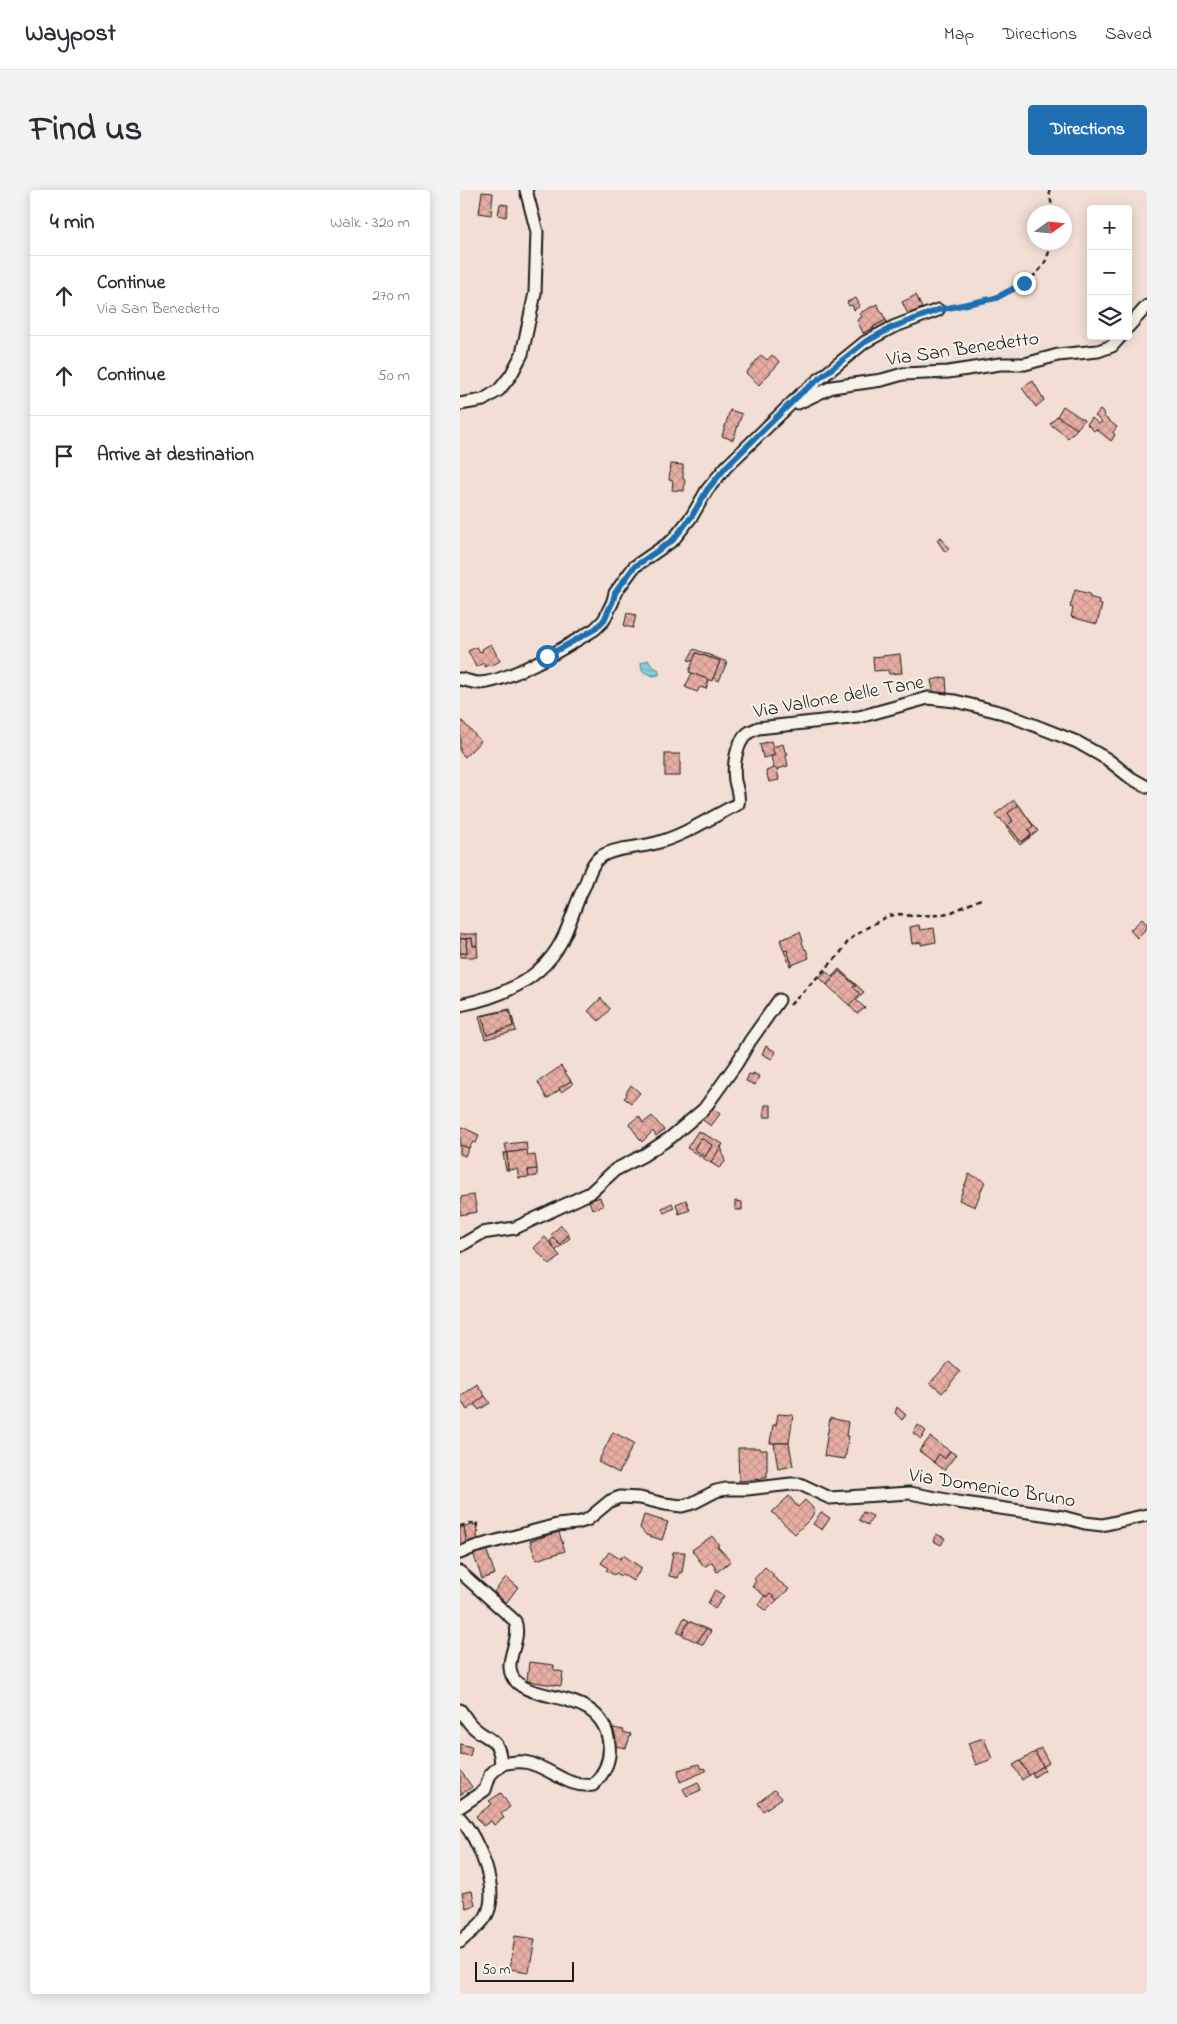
<!DOCTYPE html>
<html lang="en">
<head>
<meta charset="utf-8">
<style>
  body { margin:0; font-family:"Indie Flower",sans-serif; background:#f2f2f3; color:#2b2b33 }
  .controls { position:absolute; right:15px; top:15px; display:grid; overflow:hidden; border-radius:5px; box-shadow:0 2px 12px #0003 }
  .controls button { width:45px; height:45px; display:grid; place-items:center; padding:0; border:0; border-bottom:1px solid #e1e1e2; background:#fff; color:#2b2b33; font:25px sans-serif }
  .compass { position:absolute; left:567px; top:15px; width:45px; height:45px; border-radius:50%; background:#fff; box-shadow:0 2px 12px #0003; rotate:75deg }
  .scale { position:absolute; left:15px; bottom:12px; width:99px; box-sizing:border-box; padding-left:5px; border:2px solid #1c1c1c; border-top:0; font-size:14px; line-height:18px; white-space:nowrap; color:#1c1c1c; -webkit-text-stroke:4px #f7f3e8; paint-order:stroke }
  .stop { position:absolute; width:15px; height:15px; margin:-11px; border:4px solid #1f6fb2; border-radius:50%; background:#fff }
  .stop.end { background:#1f6fb2; border-color:#fff; box-shadow:0 1px 5px #0008 }
  .list { margin:0; padding:0; list-style:none }
  h2 { display:flex; justify-content:space-between; align-items:center; height:65px; margin:0; padding:0 20px; font-size:21px }
  h2 small { font-size:16px; font-weight:400; color:#7c7c81 }
  .list li { display:grid; grid-template-columns:32px 1fr auto; gap:15px; align-items:center; box-sizing:border-box; height:80px; padding:0 20px; border-top:1px solid #e1e1e2 }
  .list b { display:block; font-size:19px; white-space:nowrap }
  .list p { margin:0; font-size:16px; white-space:nowrap; color:#7c7c81 }
  .list em { font-size:16px; font-style:normal; color:#7c7c81 }
  .icon { flex:none; width:28px; height:28px; fill:none; stroke:currentColor; stroke-width:2; stroke-linecap:round; stroke-linejoin:round }
  .map { position:relative; flex:none; width:687px; height:1804px; overflow:hidden; border-radius:5px }
  header { display:flex; align-items:center; gap:30px; box-sizing:border-box; height:70px; padding:0 25px; background:#fff; border-bottom:1px solid #e1e1e2 }
  header strong { font-size:24px }
  nav { display:flex; gap:28px; margin-inline-start:auto; font-size:18px }
  .intro { display:flex; align-items:center; justify-content:space-between; box-sizing:border-box; height:120px; padding:0 30px }
  h1 { margin:0; font-size:35px }
  .button { padding:12px 22px; border-radius:5px; background:#1f6fb2; color:#fff; font-size:18px; font-weight:700 }
  main { display:flex; gap:30px; padding:0 30px }
  aside { flex:1; background:#fff; border-radius:5px; box-shadow:0 2px 12px #0003 }
  .map>svg:first-child { display:block }
  .water { fill:url(#water-rules); stroke:#598890 }
  .building { fill:url(#building-cross-hatch); stroke:#1c1c1c; fill-rule:evenodd }
  .lines { fill:none; stroke-linecap:round; stroke-linejoin:round }
  .street-casing { stroke:#1c1c1c; stroke-width:15 }
  .path { stroke:#1c1c1c; stroke-width:2.5; stroke-dasharray:5 4; stroke-linecap:butt }
  .street { stroke:#f7f3e8; stroke-width:11 }
  .route { stroke:#1f6fb2; stroke-width:6 }
  .labels { text-anchor:middle; dominant-baseline:central; stroke-width:4; stroke-linejoin:round; paint-order:stroke }
  .street-label { font-size:20px; fill:#1c1c1c; stroke:#f7f3e8 }
</style>
</head>
<body>
<header>
<strong>Waypost</strong>
<nav><a>Map</a><a>Directions</a><a>Saved</a></nav>
</header>
<div class="intro"><h1>Find us</h1><a class="button">Directions</a></div>
<main>
<aside>
<h2>4 min<small>Walk · 320 m</small></h2>
<ul class="list">
<li><svg class="icon" aria-label="ahead" viewBox="0 0 24 24"><path d="M12 20V5M6 11l6-6 6 6"/></svg><div><b>Continue</b><p>Via San Benedetto</p></div><em>270 m</em></li>
<li><svg class="icon" aria-label="ahead" viewBox="0 0 24 24"><path d="M12 20V5M6 11l6-6 6 6"/></svg><div><b>Continue</b></div><em>50 m</em></li>
<li><svg class="icon" aria-label="arrive" viewBox="0 0 24 24"><path d="M6 21V4h12l-3 4 3 4H6"/></svg><div><b>Arrive at destination</b></div></li>
</ul>
</aside>
<div class="map">
<svg width="687" height="1804" viewBox="0 0 687 1804">
  <defs>
    <pattern id="water-rules" width="6" height="5" patternUnits="userSpaceOnUse" patternTransform="scale(1.25)"><rect width="6" height="5" fill="#81d0de"/><path d="M0 2.5h6" fill="none" stroke="#6fb2be"/></pattern>
    <pattern id="building-cross-hatch" width="8" height="8" patternUnits="userSpaceOnUse" patternTransform="scale(1.25)"><rect width="8" height="8" fill="#e8aea4"/><path d="M0 0l8 8M0 8l8-8" fill="none" stroke="#c6958d"/></pattern>
  </defs>
  <rect width="100%" height="100%" fill="#f2ded4"/>
  <filter id="ink" filterUnits="userSpaceOnUse"><feTurbulence type="fractalNoise" baseFrequency=".02" numOctaves="2"/><feDisplacementMap in="SourceGraphic" scale="10" xChannelSelector="R" yChannelSelector="G"/><feConvolveMatrix kernelMatrix="1 2 1 2 8 2 1 2 1" color-interpolation-filters="sRGB"/></filter>
  <g filter="url(#ink)">
    <!-- water -->
    <polygon class="water" points="188,470 192,476 199,480 199,485 193,486 182,481 181,473"/>
    <!-- building -->
    <g class="building">
      <polygon points="22,2 33,3 31,25 19,23"/>
      <polygon points="40,14 48,15 46,27 38,25"/>
      <polygon points="456,105 462,118 448,124 442,112"/>
      <polygon points="396,108 400,116 394,120 392,115 389,116 387,112"/>
      <polygon points="417,114 426,130 413,137 414,138 403,143 397,130 402,127 400,123"/>
      <polygon points="426,130 428,135 406,146 403,143 414,138 413,137"/>
      <polygon points="301,165 307,170 312,165 320,172 299,195 286,183"/>
      <polygon points="573,191 584,210 576,217 562,198"/>
      <polygon points="603,216 624,230 617,239 597,226"/>
      <polygon points="270,220 282,224 273,250 262,246"/>
      <polygon points="640,220 645,224 643,226 657,237 653,242 655,245 651,251 636,239 634,241 627,234 632,228 639,234 642,232 635,226"/>
      <polygon points="597,226 617,239 608,248 590,234"/>
      <polygon points="211,274 223,275 223,289 225,290 224,301 212,300 213,291 209,290"/>
      <polygon points="481,347 489,359 485,362 477,350"/>
      <polygon points="615,400 630,404 629,407 639,410 638,414 642,415 637,434 611,427 613,418 610,417"/>
      <polygon points="167,423 176,425 173,438 164,436"/>
      <polygon points="31,454 40,471 31,476 30,474 25,477 24,473 16,477 8,461 17,457 20,462 23,461 22,459"/>
      <polygon points="234,459 267,472 259,491 253,488 260,471 236,463 234,471 228,470"/>
      <polygon points="236,463 260,471 252,491 229,482"/>
      <polygon points="440,464 442,483 429,484 428,480 414,481 413,467"/>
      <polygon points="232,483 249,490 246,499 240,497 237,502 225,497"/>
      <polygon points="486,487 487,504 474,504 471,490"/>
      <polygon points="0,529 21,551 5,567 0,562"/>
      <polygon points="311,551 315,565 303,568 300,554"/>
      <polygon points="323,554 325,562 328,563 326,566 328,576 314,580 311,566 315,565 312,557"/>
      <rect x="205" y="564" width="15" height="22"/>
      <polygon points="314,578 317,579 319,590 309,592 306,581"/>
      <path d="M 554,610 L 578,641 L 560,655 L 540,628 L 538,629 L 535,624 ZM 559,615 L 573,636 L 568,640 L 571,645 L 561,652 L 548,635 L 553,631 L 548,623 Z"/>
      <polygon points="559,615 573,636 568,640 571,645 561,652 548,635 553,631 548,623"/>
      <polygon points="682,729 687,734 687,738 677,748 670,740"/>
      <polygon points="459,735 460,740 474,738 476,752 461,755 461,752 452,754 450,737"/>
      <polygon points="340,742 343,751 342,752 345,760 346,759 349,768 332,775 327,760 324,761 320,750"/>
      <polygon points="0,744 17,744 17,756 13,756 12,748 0,749"/>
      <polygon points="12,748 13,756 17,756 18,767 0,767 0,763 7,763 6,749"/>
      <polygon points="0,749 6,749 7,763 0,763"/>
      <polygon points="327,760 332,775 330,776 324,761"/>
      <polygon points="379,779 404,802 396,810 405,818 397,824 389,815 400,804 393,797 396,796 379,781 367,795 359,787 366,781 372,787"/>
      <polygon points="379,781 396,796 393,797 400,804 389,815 367,795"/>
      <polygon points="141,808 150,819 139,831 128,821"/>
      <path d="M 50,819 L 56,841 L 25,849 L 19,826 ZM 49,820 L 53,836 L 27,845 L 22,826 Z"/>
      <polygon points="49,820 53,836 27,845 22,826"/>
      <polygon points="306,856 316,862 312,869 302,864"/>
      <polygon points="101,876 111,891 87,909 78,892"/>
      <polygon points="293,883 299,886 295,895 286,891 289,884 293,885"/>
      <polygon points="111,891 113,894 101,902 100,901 99,898"/>
      <polygon points="171,895 180,903 171,913 164,908 167,905 166,903"/>
      <polygon points="305,915 311,915 311,927 303,927"/>
      <polygon points="250,916 260,924 251,936 240,928"/>
      <polygon points="179,926 183,933 192,926 204,940 196,946 193,941 182,952 169,934"/>
      <polygon points="0,936 19,945 16,953 13,952 9,958 0,955"/>
      <path d="M 238,941 L 263,954 L 251,973 L 227,958 ZM 241,948 L 252,955 L 245,967 L 234,959 Z"/>
      <polygon points="241,948 252,955 245,967 234,959"/>
      <polygon points="66,952 67,960 47,963 48,980 46,980 43,963 47,963 45,954"/>
      <polygon points="0,955 9,958 5,966 0,964"/>
      <polygon points="261,956 265,972 259,978 251,973"/>
      <polygon points="67,960 68,966 75,965 77,979 68,980 69,987 59,988 57,979 48,980 47,963"/>
      <polygon points="77,979 77,986 69,987 68,980"/>
      <polygon points="509,984 525,991 515,1017 499,1010"/>
      <polygon points="14,1005 17,1022 0,1025 1,1007"/>
      <polygon points="140,1007 143,1016 132,1019 129,1011"/>
      <polygon points="226,1010 230,1020 219,1024 216,1014"/>
      <polygon points="275,1011 282,1012 282,1020 275,1020"/>
      <polygon points="212,1013 214,1018 204,1023 202,1018"/>
      <polygon points="101,1035 109,1044 100,1055 91,1045"/>
      <polygon points="108,1045 110,1048 95,1061 90,1051 93,1048 100,1055"/>
      <polygon points="85,1047 100,1066 90,1075 74,1058"/>
      <polygon points="489,1172 500,1182 482,1203 470,1193"/>
      <polygon points="17,1194 25,1206 7,1220 0,1209 0,1206"/>
      <polygon points="25,1206 30,1213 19,1220 14,1214"/>
      <polygon points="437,1217 446,1225 442,1230 435,1223"/>
      <polygon points="318,1224 333,1225 329,1253 310,1253 313,1235 316,1235"/>
      <polygon points="370,1228 388,1232 386,1246 389,1246 385,1269 364,1266"/>
      <polygon points="458,1235 466,1241 461,1249 453,1243"/>
      <polygon points="153,1242 174,1253 159,1283 138,1272"/>
      <polygon points="470,1247 490,1261 485,1269 479,1264 474,1272 459,1261"/>
      <polygon points="314,1253 329,1253 333,1276 318,1279"/>
      <polygon points="278,1258 299,1258 300,1260 307,1260 307,1287 302,1287 302,1289 279,1291"/>
      <polygon points="490,1261 496,1265 484,1280 474,1272 479,1264 485,1269"/>
      <polygon points="329,1306 338,1317 345,1310 355,1320 351,1328 335,1344 312,1322"/>
      <polygon points="361,1322 370,1328 362,1340 353,1334"/>
      <polygon points="403,1322 413,1326 408,1335 399,1330"/>
      <polygon points="184,1325 208,1332 202,1350 186,1345 180,1338"/>
      <polygon points="16,1334 18,1353 7,1355 4,1337"/>
      <polygon points="0,1337 4,1337 7,1355 0,1355"/>
      <polygon points="99,1342 105,1361 76,1370 70,1351"/>
      <polygon points="476,1344 485,1348 481,1355 473,1351"/>
      <polygon points="252,1346 259,1355 257,1356 271,1371 257,1382 252,1372 244,1377 232,1360"/>
      <polygon points="25,1356 35,1384 22,1389 12,1360"/>
      <polygon points="149,1362 160,1369 163,1365 182,1378 173,1391 162,1384 161,1386 156,1383 154,1385 146,1380 148,1378 141,1373"/>
      <polygon points="213,1362 225,1362 222,1383 220,1382 218,1388 209,1386"/>
      <polygon points="305,1377 314,1385 312,1386 329,1399 317,1410 310,1404 306,1407 292,1396 296,1391 294,1389"/>
      <polygon points="46,1387 58,1397 46,1413 34,1402"/>
      <polygon points="255,1400 264,1406 255,1419 248,1413"/>
      <polygon points="310,1404 317,1410 306,1421 298,1415 305,1405 306,1407"/>
      <polygon points="224,1428 229,1431 222,1445 217,1442"/>
      <polygon points="229,1431 246,1439 237,1452 222,1445"/>
      <polygon points="246,1439 251,1441 243,1455 237,1452"/>
      <polygon points="69,1472 94,1475 94,1480 103,1482 101,1496 67,1491"/>
      <polygon points="153,1538 164,1540 163,1542 171,1544 166,1558 155,1556 156,1549"/>
      <polygon points="524,1548 532,1569 516,1575 508,1553"/>
      <polygon points="0,1554 12,1557 10,1566 0,1564"/>
      <polygon points="581,1558 589,1573 583,1577 585,1580 574,1587 572,1583 583,1576 575,1562"/>
      <polygon points="575,1562 583,1576 569,1585 560,1571"/>
      <polygon points="560,1571 569,1585 562,1590 553,1575"/>
      <polygon points="239,1574 241,1579 244,1578 246,1581 220,1592 218,1580"/>
      <polygon points="0,1580 12,1597 0,1605"/>
      <polygon points="238,1592 241,1600 227,1606 223,1599"/>
      <polygon points="314,1600 322,1608 303,1621 298,1613"/>
      <polygon points="41,1603 50,1617 41,1624 44,1628 34,1635 31,1631 23,1636 16,1626 32,1614 29,1611"/>
      <polygon points="10,1701 12,1701 15,1715 6,1718 2,1703"/>
      <polygon points="55,1746 75,1749 69,1782 50,1779"/>
    </g>
    <g class="lines">
      <defs>
        <g id="street">
          <polyline points="668,137 687,116"/>
          <polyline points="338,213 372,197 422,190 443,184 488,182 540,174 565,174 598,165 638,161 652,156 661,146"/>
          <polyline points="0,214 23,210 39,200 51,185 62,164 75,103 77,42 66,0"/>
          <path d="M 0,489 C 6,490 13,493 19,493 C 50,492 107,456 135,439 L 144,430 L 153,411 L 155,403 L 174,377 L 213,350 L 232,326 L 247,300 L 266,277 L 341,204 L 405,152 L 433,137 L 478,120"/>
          <path d="M 0,815 C 40,807 83,789 102,750 C 111,733 115,714 124,697 C 128,688 131,673 140,667 C 156,657 178,658 196,653 C 226,645 251,627 278,614 C 280,606 277,600 275,591 C 273,577 275,554 288,543 C 290,541 295,540 298,538 L 399,527 L 468,508 L 495,511 L 543,523 L 617,552 L 647,569 L 671,588 L 687,597"/>
          <polyline points="0,1056 22,1043 55,1038 130,1003 155,980 184,965 210,948 244,919 277,873 290,851 319,810"/>
          <polyline points="0,1363 14,1357 97,1335 117,1333 127,1330 150,1311 160,1307 180,1308 205,1314 222,1316 233,1313 256,1301 266,1299 287,1299 331,1294 340,1294 370,1308 450,1303 497,1312 603,1327 625,1333 642,1335 687,1325"/>
          <path d="M 0,1382 L 55,1431 C 62,1450 44,1470 52,1486 C 67,1516 143,1495 149,1554 C 151,1570 144,1584 133,1595 C 110,1598 95,1582 75,1575 C 64,1570 52,1572 41,1574"/>
          <path d="M 0,1520 C 4,1525 7,1531 12,1536 C 28,1552 39,1545 41,1574"/>
          <polyline points="0,1617 25,1600 30,1585 41,1574"/>
          <path d="M 0,1628 C 18,1648 42,1702 25,1728 C 19,1737 8,1744 0,1752"/>
        </g>
      </defs>
      <!-- street casing -->
      <use href="#street" class="street-casing"/>
      <!-- path -->
      <g class="path">
        <polyline points="589,0 593,22"/>
        <path d="M 488,118 C 521,111 558,106 581,78 C 587,72 589,60 592,52"/>
        <polyline points="330,815 379,765 389,750 408,737 428,726 440,724 452,726 479,725 492,722 523,708"/>
        <polyline points="0,1336 17,1332 18,1343"/>
      </g>
      <!-- street -->
      <use href="#street" class="street"/>
    </g>
  </g>
  <g class="lines" filter="url(#ink)">
    <!-- route -->
    <polyline class="route" points="87,466 135,439 144,430 153,411 155,403 174,377 213,350 232,326 247,300 266,277 340,204 405,152 433,137 478,120 536,108 564,93"/>
  </g>
  <g class="labels">
    <!-- street labels -->
    <g class="street-label">
      <text transform="translate(503 160) rotate(-8)">Via San Benedetto</text>
      <text transform="translate(379 508) rotate(-10)">Via Vallone delle Tane</text>
      <text transform="translate(532 1299) rotate(9)">Via Domenico Bruno</text>
    </g>
  </g>
</svg>
<div class="controls">
<button>+</button>
<button>−</button>
<button><svg class="icon" aria-label="layers" viewBox="0 0 24 24"><path d="M12 4l9 5-9 5-9-5zM3 14l9 5 9-5"/></svg></button>
</div>
<svg class="compass" viewBox="-18 -18 36 36"><path d="M0-13l5 13h-10z" fill="#e53935"/><path d="M0 13l5-13h-10z" fill="#7c7c81"/></svg>
<div class="scale">50 m</div>
<div class="stop" style="left:87px;top:466px"></div>
<div class="stop end" style="left:564px;top:93px"></div>
</div>
</main>
</body>
</html>
